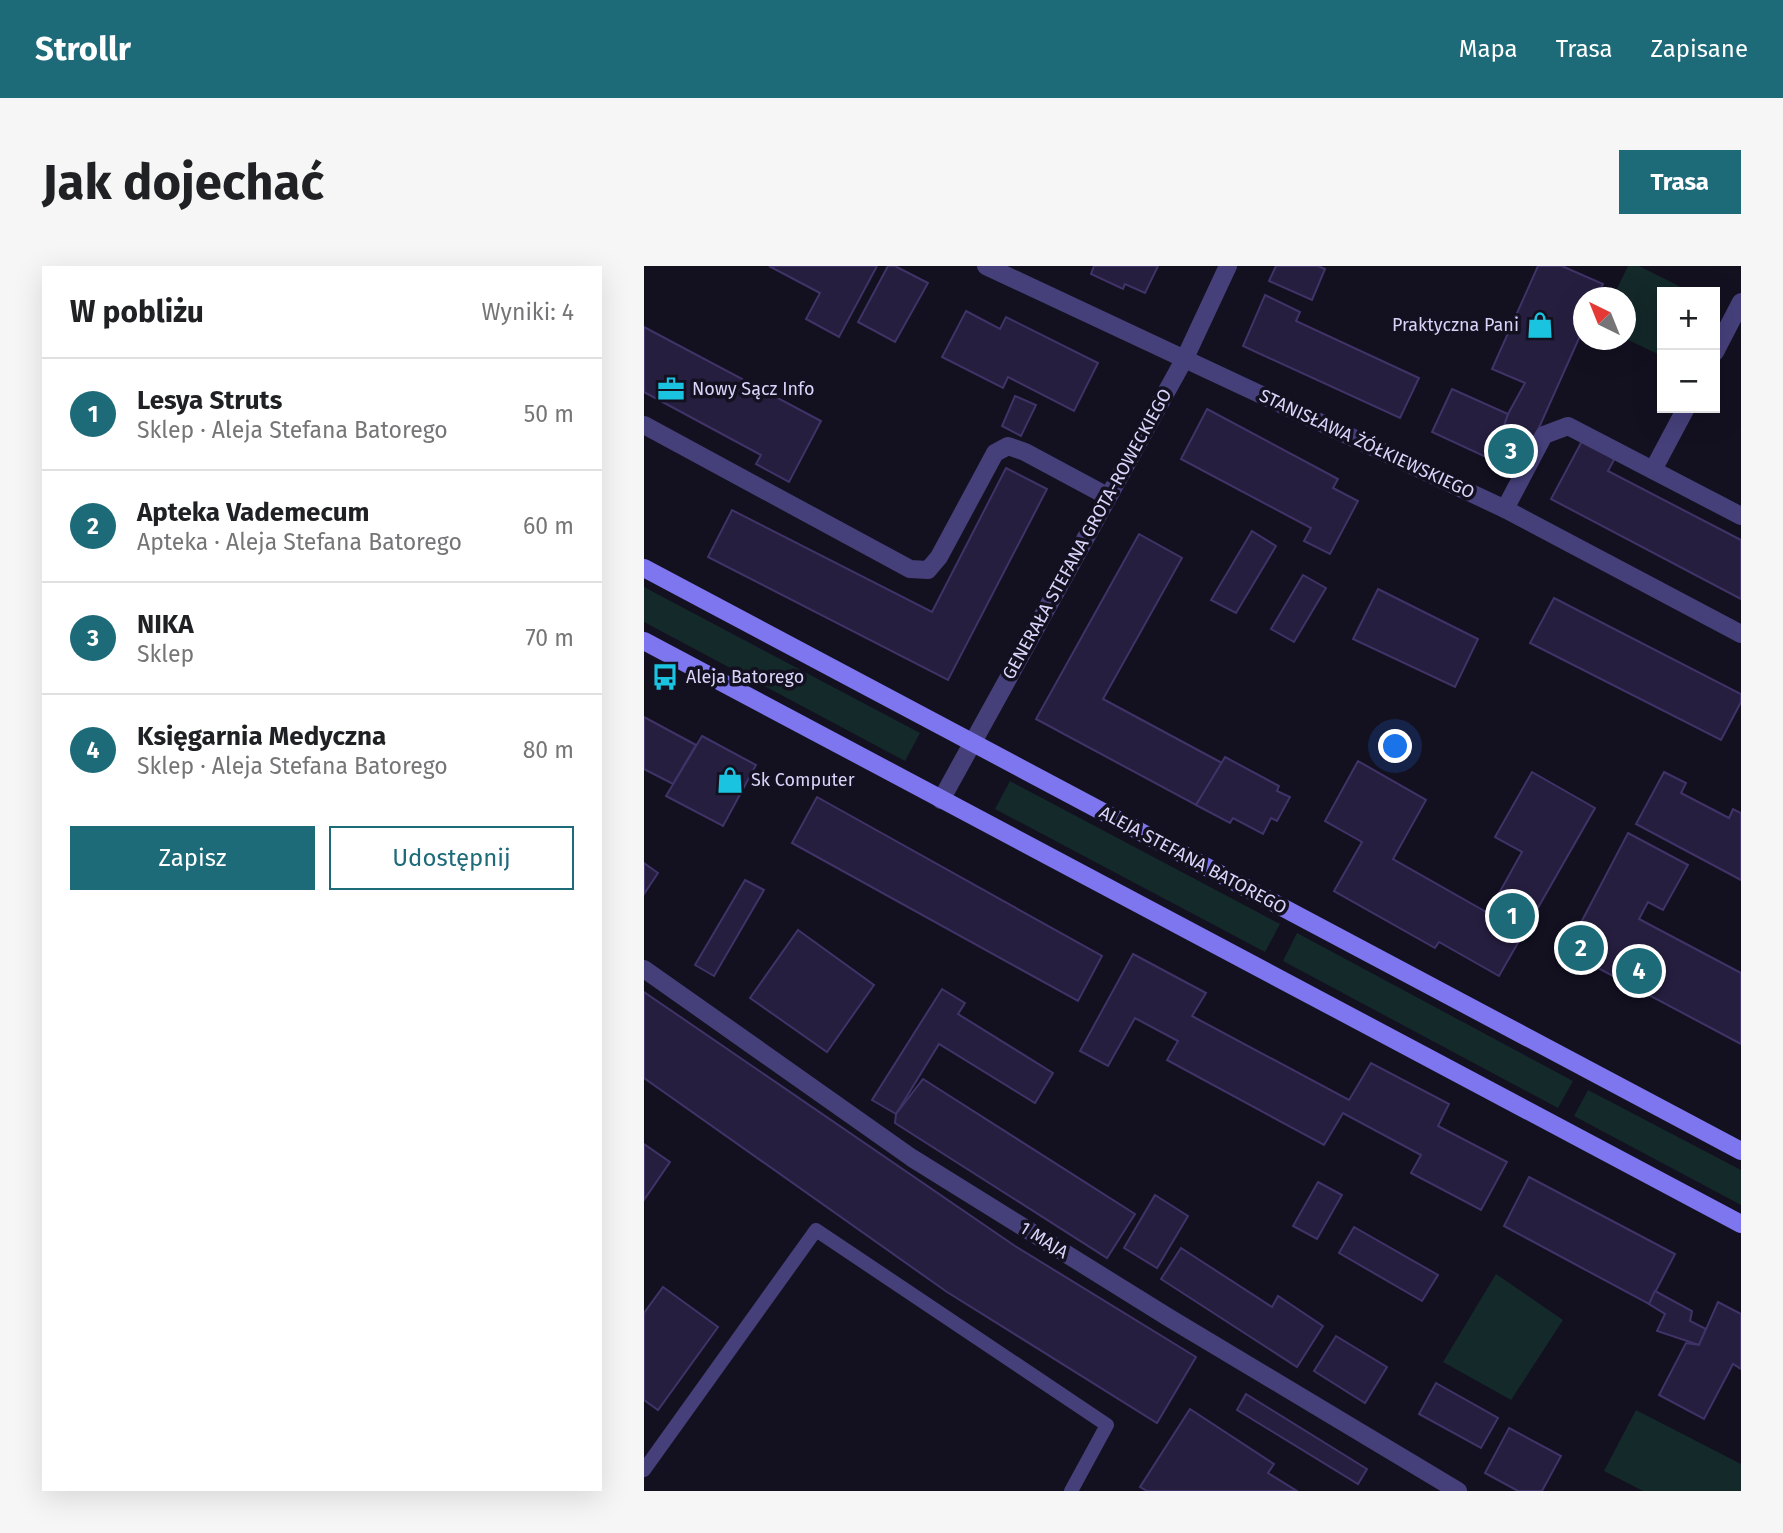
<!DOCTYPE html>
<html lang="pl">
<head>
<meta charset="utf-8">
<style>
  body { margin:0; font-family:"Fira Sans",sans-serif; background:#f6f6f6; color:#202124 }
  .controls { position:absolute; right:21px; top:21px; display:grid; overflow:hidden; border-radius:0px; box-shadow:0 7px 28px #0002 }
  .controls button { width:63px; height:63px; display:grid; place-items:center; padding:0; border:0; border-bottom:2px solid #e0e0e0; background:#fff; color:#202124; font:35px sans-serif }
  .compass { position:absolute; left:929px; top:21px; width:63px; height:63px; border-radius:50%; background:#fff; box-shadow:0 7px 28px #0002; rotate:317deg }
  .you { position:absolute; left:752px; top:481px; width:24px; height:24px; margin:-18px; border:5px solid #fff; border-radius:50%; background:#1a73e8; box-shadow:0 0 0 10px #1a73e833 }
  .badge { display:grid; place-items:center; width:46px; height:46px; border-radius:50%; background:#1d6a79; color:#fff; font-size:23px; font-weight:700 }
  .pin { position:absolute; translate:-50% -50%; border:4px solid #fff; box-shadow:0 2px 7px #0006 }
  .list { margin:0; padding:0; list-style:none }
  h2 { display:flex; justify-content:space-between; align-items:center; height:91px; margin:0; padding:0 28px; font-size:30px }
  h2 small { font-size:23px; font-weight:400; color:#757577 }
  .list li { display:grid; grid-template-columns:46px 1fr auto; gap:21px; align-items:center; box-sizing:border-box; height:112px; padding:0 28px; border-top:2px solid #e0e0e0 }
  .list b { display:block; font-size:26px; white-space:nowrap }
  .list p { margin:0; font-size:23px; white-space:nowrap; color:#757577 }
  .list em { font-size:23px; font-style:normal; color:#757577 }
  .actions { display:flex; gap:14px; padding:21px 28px }
  .actions a { flex:1; padding:16px 0; border:2px solid #1d6a79; border-radius:0px; text-align:center; font-size:24px; color:#1d6a79 }
  .actions .main { background:#1d6a79; color:#fff }
  .map { position:relative; flex:none; width:1097px; height:1225px; overflow:hidden; border-radius:0px }
  header { display:flex; align-items:center; gap:42px; box-sizing:border-box; height:98px; padding:0 35px; background:#1d6a79; color:#fff }
  header strong { font-size:33px }
  nav { display:flex; gap:38px; margin-inline-start:auto; font-size:24px }
  .intro { display:flex; align-items:center; justify-content:space-between; box-sizing:border-box; height:168px; padding:0 42px }
  h1 { margin:0; font-size:49px }
  .button { padding:18px 32px; border-radius:0px; background:#1d6a79; color:#fff; font-size:24px; font-weight:700 }
  main { display:flex; gap:42px; padding:0 42px }
  aside { flex:1; background:#fff; border-radius:0px; box-shadow:0 7px 28px #0002 }
  .map>svg:first-child { display:block }
  .green { fill:#14292a }
  .building { fill:#261e3f; stroke:#403368; stroke-width:2 }
  .lines { fill:none; stroke-linecap:round; stroke-linejoin:round }
  .lane { stroke:#45407a; stroke-width:14 }
  .street { stroke:#45407a; stroke-width:18 }
  .secondary { stroke:#7e76ef; stroke-width:18 }
  .labels { text-anchor:middle; dominant-baseline:central; stroke-width:7; stroke-linejoin:round; paint-order:stroke }
  .poi-label { font-size:18px; fill:#dad4fa; stroke:#131020; text-anchor:start }
  .street-label { font-size:18px; fill:#dad4fa; stroke:#131020 }
</style>
</head>
<body>
<header>
<strong>Strollr</strong>
<nav><a>Mapa</a><a>Trasa</a><a>Zapisane</a></nav>
</header>
<div class="intro"><h1>Jak dojechać</h1><a class="button">Trasa</a></div>
<main>
<aside>
<h2>W pobliżu<small>Wyniki: 4</small></h2>
<ul class="list">
<li><span class="badge">1</span><div><b>Lesya Struts</b><p>Sklep · Aleja Stefana Batorego</p></div><em>50 m</em></li>
<li><span class="badge">2</span><div><b>Apteka Vademecum</b><p>Apteka · Aleja Stefana Batorego</p></div><em>60 m</em></li>
<li><span class="badge">3</span><div><b>NIKA</b><p>Sklep</p></div><em>70 m</em></li>
<li><span class="badge">4</span><div><b>Księgarnia Medyczna</b><p>Sklep · Aleja Stefana Batorego</p></div><em>80 m</em></li>
</ul>
<div class="actions"><a class="main">Zapisz</a><a>Udostępnij</a></div>
</aside>
<div class="map">
<svg width="1097" height="1225" viewBox="0 0 1097 1225">
  <rect width="100%" height="100%" fill="#131020"/>
  <!-- green -->
  <g class="green">
    <polygon points="984,0 995,0 1047,26 1018,26 1018,90 982,73 982,32 969,31"/>
    <polygon points="0,321 276,467 261,495 0,356"/>
    <polygon points="366,515 636,658 621,686 351,543"/>
    <polygon points="653,667 929,815 914,842 639,695"/>
    <polygon points="944,824 1097,904 1097,939 930,850"/>
    <polygon points="852,1008 919,1054 867,1134 799,1096"/>
    <polygon points="992,1144 1097,1198 1097,1225 999,1225 960,1205"/>
  </g>
  <!-- building -->
  <g class="building">
    <polygon points="125,0 233,0 195,71 162,53 176,27"/>
    <polygon points="244,0 251,0 284,17 251,76 214,56"/>
    <polygon points="450,0 514,0 501,27 481,18 479,23 447,8"/>
    <polygon points="632,0 674,0 681,3 668,34 625,15"/>
    <polygon points="894,0 918,0 959,18 953,32 940,32 940,61 877,202 849,190 864,148 881,117 848,103"/>
    <polygon points="621,29 656,46 652,55 775,112 756,152 599,80"/>
    <polygon points="322,45 356,63 362,51 454,97 430,145 364,111 359,122 298,91"/>
    <polygon points="0,61 177,155 145,216 112,198 117,189 0,126"/>
    <polygon points="808,123 864,148 849,190 844,192 788,166"/>
    <polygon points="371,130 392,139 377,170 358,160"/>
    <polygon points="563,143 694,213 689,222 714,235 686,288 660,275 667,262 537,193"/>
    <polygon points="938,175 971,192 964,205 1097,274 1097,333 907,233"/>
    <polygon points="362,202 403,223 304,414 64,291 88,244 288,346"/>
    <polygon points="608,265 632,280 592,347 567,334"/>
    <polygon points="495,268 538,292 459,433 578,497 552,539 392,453"/>
    <polygon points="659,309 682,322 650,376 627,363"/>
    <polygon points="734,323 834,373 811,421 709,373"/>
    <polygon points="910,332 1097,428 1097,436 1077,474 886,377"/>
    <polygon points="0,451 52,479 29,518 0,503"/>
    <polygon points="58,470 112,499 79,560 22,530"/>
    <polygon points="581,491 635,520 633,525 646,531 633,555 627,552 619,568 589,552 586,557 552,539"/>
    <polygon points="714,495 782,534 749,593 844,647 878,586 851,571 888,506 951,542 855,710 795,676 791,682 690,625 718,576 681,555"/>
    <polygon points="1020,506 1042,517 1037,527 1085,552 1089,543 1097,547 1097,614 992,558"/>
    <polygon points="173,531 458,690 434,735 148,577"/>
    <polygon points="984,567 1044,599 1019,644 1004,636 995,653 1097,707 1097,778 922,685"/>
    <polygon points="0,597 14,607 0,628"/>
    <polygon points="101,614 120,624 70,710 51,699"/>
    <polygon points="154,664 230,719 183,786 106,732"/>
    <polygon points="489,688 562,727 548,750 705,834 727,797 805,838 794,860 863,896 837,944 767,907 777,889 699,847 680,879 523,794 534,775 491,752 464,800 436,785"/>
    <polygon points="298,723 321,737 314,748 409,807 391,837 295,778 252,848 228,834"/>
    <polygon points="0,726 371,980 552,1091 513,1157 303,1026 0,812"/>
    <polygon points="279,813 491,948 463,992 251,857 252,848"/>
    <polygon points="0,878 26,896 0,934"/>
    <polygon points="885,911 1031,988 1005,1038 860,960"/>
    <polygon points="674,916 698,929 673,973 649,960"/>
    <polygon points="511,929 544,950 513,1002 480,982"/>
    <polygon points="710,961 794,1009 778,1035 695,987"/>
    <polygon points="537,982 628,1041 634,1030 679,1060 653,1101 517,1013"/>
    <polygon points="19,1021 74,1061 14,1144 0,1134 0,1047"/>
    <polygon points="1011,1025 1048,1045 1046,1055 1062,1063 1055,1079 1013,1065 1021,1048 1005,1038"/>
    <polygon points="1074,1036 1097,1048 1097,1103 1089,1098 1060,1153 1015,1129 1042,1077 1055,1079"/>
    <polygon points="692,1070 743,1101 721,1137 670,1105"/>
    <polygon points="792,1117 854,1152 837,1182 775,1148"/>
    <polygon points="602,1128 723,1203 714,1218 593,1144"/>
    <polygon points="546,1143 630,1198 624,1207 653,1225 503,1225 496,1221"/>
    <polygon points="865,1162 917,1190 898,1225 874,1225 841,1207"/>
  </g>
  <g class="lines">
    <!-- lane -->
    <polyline class="lane" points="0,1204 172,964 463,1159 427,1225"/>
    <!-- street -->
    <g class="street">
      <polyline points="342,0 861,243 1097,368"/>
      <polyline points="1071,86 1097,36"/>
      <polyline points="0,159 266,303 284,304 295,291 351,187 364,180 381,186 463,230"/>
      <polyline points="1009,204 1042,142"/>
      <polyline points="861,243 900,169 924,160 1097,250"/>
      <polyline points="297,534 541,92 584,0"/>
      <polyline points="0,703 268,892 527,1053 814,1225"/>
    </g>
    <!-- secondary -->
    <g class="secondary">
      <polyline points="0,302 1097,885"/>
      <polyline points="0,375 1097,958"/>
    </g>
  </g>
  <!-- icons -->
  <defs>
    <symbol id="shop-bare" viewBox="-9 -9 18 18"><path d="M-5-2.5h2.3a2.7 3.5 0 0 1 5.4 0H5L5.5 6h-11ZM-1.5-2.5h3a1.5 2.3 0 0 0-3 0Z" fill="#1ac4e0" stroke="#131020" stroke-width="2.5" paint-order="stroke"/></symbol>
    <symbol id="office-bare" viewBox="-9 -9 18 18"><path d="M-6-3h4V-5.5h4V-3h4V5H-6ZM-1-4.5V-3h2v-1.5ZM-6 0V1H6V0Z" fill="#1ac4e0" stroke="#131020" stroke-width="2.5" paint-order="stroke"/></symbol>
    <symbol id="bus-bare" viewBox="-9 -9 18 18"><path d="M-5-6H5V4H4V6H2V4H-2V6H-4V4H-5ZM-3.5-4V0h7V-4ZM-3.5 1.2v1.5H-2V1.2ZM2 1.2v1.5H3.5V1.2Z" fill="#1ac4e0" stroke="#131020" stroke-width="2.5" paint-order="stroke"/></symbol>
  </defs>
  <g fill-rule="evenodd">
    <use href="#shop-bare" x="877" y="40" width="38" height="38"/>
    <use href="#office-bare" x="8" y="104" width="38" height="38"/>
    <use href="#bus-bare" x="2" y="392" width="38" height="38"/>
    <use href="#shop-bare" x="67" y="495" width="38" height="38"/>
  </g>
  <g class="labels">
    <!-- poi labels -->
    <g class="poi-label">
      <text x="875" y="59" text-anchor="end">Praktyczna Pani</text>
      <text x="48" y="123">Nowy Sącz Info</text>
      <text x="42" y="411">Aleja Batorego</text>
      <text x="107" y="514">Sk Computer</text>
    </g>
    <!-- street labels -->
    <g class="street-label">
      <text transform="translate(723 178) rotate(25)">STANISŁAWA ŻÓŁKIEWSKIEGO</text>
      <text transform="translate(443 268) rotate(-61)">GENERAŁA STEFANA GROTA-ROWECKIEGO</text>
      <text transform="translate(549 594) rotate(28)">ALEJA STEFANA BATOREGO</text>
      <text transform="translate(400 974) rotate(32)">1 MAJA</text>
    </g>
  </g>
</svg>
<div class="controls">
<button>+</button>
<button>−</button>
</div>
<svg class="compass" viewBox="-18 -18 36 36"><path d="M0-13l5 13h-10z" fill="#e53935"/><path d="M0 13l5-13h-10z" fill="#757577"/></svg>
<div class="you"></div>
<div class="pin badge" style="left:868px;top:650px">1</div>
<div class="pin badge" style="left:937px;top:682px">2</div>
<div class="pin badge" style="left:867px;top:185px">3</div>
<div class="pin badge" style="left:995px;top:705px">4</div>
</div>
</main>
</body>
</html>
